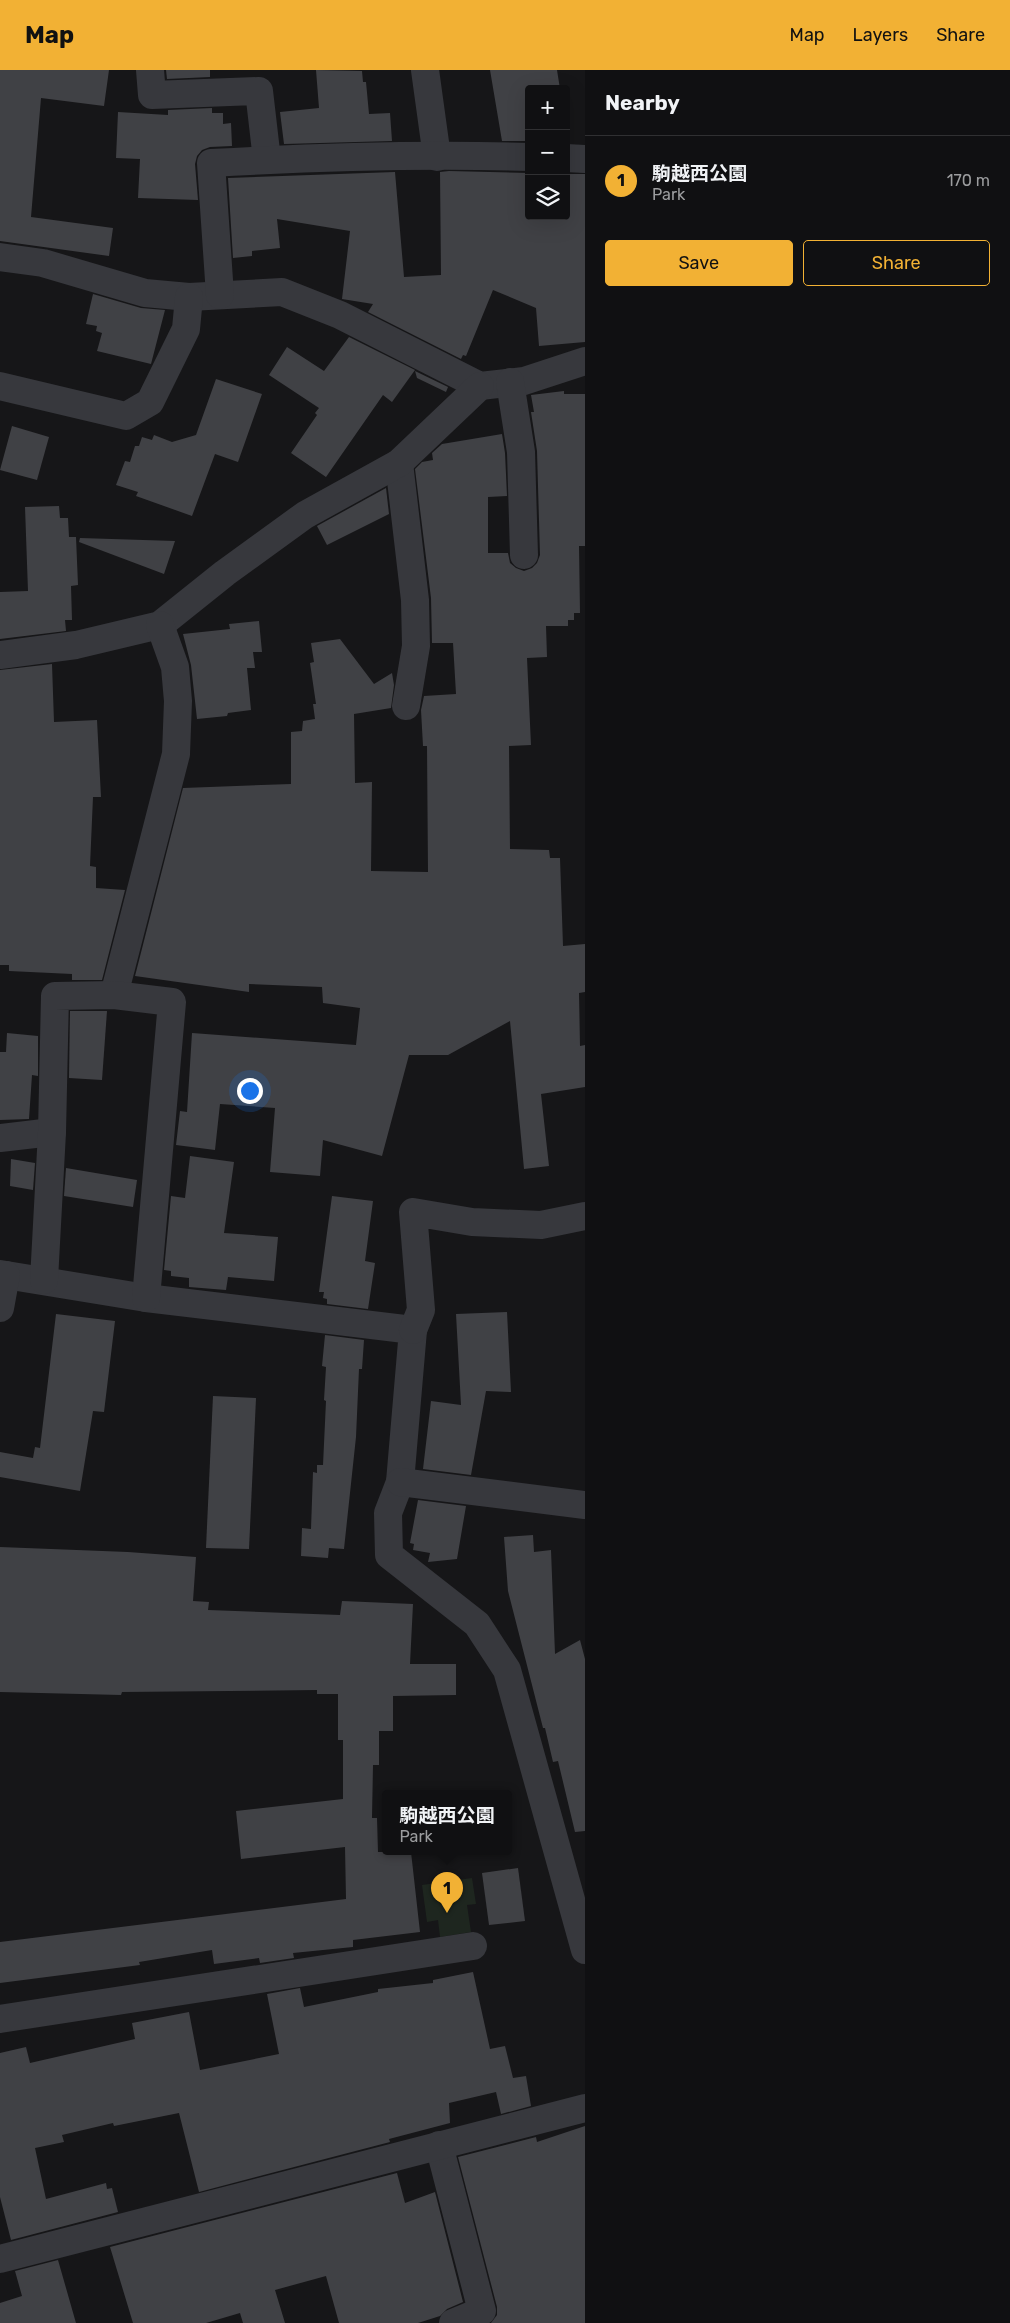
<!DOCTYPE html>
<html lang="en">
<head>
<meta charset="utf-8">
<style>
  body { margin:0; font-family:Rubik,"Noto Sans JP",sans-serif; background:#19191b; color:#f1f3f6 }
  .controls { position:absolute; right:15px; top:15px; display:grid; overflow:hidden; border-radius:5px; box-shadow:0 5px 20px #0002 }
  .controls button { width:45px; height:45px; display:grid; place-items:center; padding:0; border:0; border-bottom:1px solid #303032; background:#101012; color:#f1f3f6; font:25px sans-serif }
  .you { position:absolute; left:249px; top:1020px; width:18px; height:18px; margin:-12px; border:4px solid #fff; border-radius:50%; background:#1a73e8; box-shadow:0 0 0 8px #1a73e833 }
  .badge { display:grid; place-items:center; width:32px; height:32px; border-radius:50%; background:#f2b134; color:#111; font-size:16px; font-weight:700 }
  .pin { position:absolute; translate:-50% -41px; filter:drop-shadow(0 1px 2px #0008) }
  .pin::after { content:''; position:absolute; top:26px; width:18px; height:15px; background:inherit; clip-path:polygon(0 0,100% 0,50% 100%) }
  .popup { position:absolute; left:382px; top:1720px; width:130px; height:65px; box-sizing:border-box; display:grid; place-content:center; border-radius:5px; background:#101012; filter:drop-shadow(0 1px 4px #0005); font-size:16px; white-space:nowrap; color:#9c9d9f }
  .popup b { font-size:19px; color:#f1f3f6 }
  .popup::after { content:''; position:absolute; left:50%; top:100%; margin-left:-10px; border:10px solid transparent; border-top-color:#101012 }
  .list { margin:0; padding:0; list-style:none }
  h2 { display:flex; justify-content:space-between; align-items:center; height:65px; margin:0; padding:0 20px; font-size:21px }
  h2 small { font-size:16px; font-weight:400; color:#9c9d9f }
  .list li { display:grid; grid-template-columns:32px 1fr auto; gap:15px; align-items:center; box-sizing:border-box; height:90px; padding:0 20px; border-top:1px solid #303032 }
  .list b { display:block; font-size:19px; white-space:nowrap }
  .list p { margin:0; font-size:16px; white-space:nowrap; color:#9c9d9f }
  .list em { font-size:16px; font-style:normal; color:#9c9d9f }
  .actions { display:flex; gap:10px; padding:15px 20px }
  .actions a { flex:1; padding:11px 0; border:1px solid #f2b134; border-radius:5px; text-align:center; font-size:18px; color:#f2b134 }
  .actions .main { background:#f2b134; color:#111 }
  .icon { flex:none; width:28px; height:28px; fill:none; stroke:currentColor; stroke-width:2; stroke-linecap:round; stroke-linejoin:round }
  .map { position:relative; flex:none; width:585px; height:2253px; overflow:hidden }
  header { display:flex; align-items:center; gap:30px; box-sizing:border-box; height:70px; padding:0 25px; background:#f2b134; color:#111 }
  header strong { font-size:24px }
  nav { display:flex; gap:28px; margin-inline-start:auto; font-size:18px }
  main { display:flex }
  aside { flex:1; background:#101012 }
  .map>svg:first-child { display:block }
  .green { fill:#1e261f }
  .building { fill:#404145 }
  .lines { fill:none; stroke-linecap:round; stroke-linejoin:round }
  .minor { stroke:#37383d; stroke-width:28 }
</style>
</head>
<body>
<header>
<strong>Map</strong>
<nav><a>Map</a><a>Layers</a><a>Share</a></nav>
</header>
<main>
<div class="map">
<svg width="585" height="2253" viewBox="0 0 585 2253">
  <rect width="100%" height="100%" fill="#161618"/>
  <!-- green -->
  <polygon class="green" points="472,1808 476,1834 467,1835 471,1862 440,1867 438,1850 427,1852 422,1815"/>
  <!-- building -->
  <g class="building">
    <polygon points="0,0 109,0 104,36 41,28 31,147 113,158 109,186 0,171"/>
    <polygon points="166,0 210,0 210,7 167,9"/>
    <polygon points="316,0 362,1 363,12 366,12 369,44 390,43 392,71 284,74 280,42 319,38"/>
    <polygon points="490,0 557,0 560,19 529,19 529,71 502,71"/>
    <polygon points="212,38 212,43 223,43 223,54 231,53 232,76 210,77 202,80 197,86 195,94 198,130 138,128 140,89 116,88 118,42 168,45 168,40"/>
    <polygon points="449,101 529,103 529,146 566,146 566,104 585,104 585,272 539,276 536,238 493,220 466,286 463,285 461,289 368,242 373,234 342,229 350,161 277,149 280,178 252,181 252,186 233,188 228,108 395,102 404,207 441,205 440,102"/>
    <polygon points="93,224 141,238 165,240 151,294 97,281 102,263 96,261 97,256 86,254"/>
    <polygon points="349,267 415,300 392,332 383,325 326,407 291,383 317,345 315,343 319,338 269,305 287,277 324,301"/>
    <polygon points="415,301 448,317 446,322 417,308"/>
    <polygon points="216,309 262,324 238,392 215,384 192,446 136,426 138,422 116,415 125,391 130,392 135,376 139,376 142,367 152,370 154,365 172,372 196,365"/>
    <polygon points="564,321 564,324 585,324 585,476 579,476 580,543 574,543 574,550 568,550 568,556 546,556 547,587 527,588 531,675 509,676 510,779 549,780 550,788 560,788 563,876 585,874 585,922 579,923 580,976 585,975 585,1017 541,1024 549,1096 524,1099 510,951 448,985 409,985 382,1086 323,1070 320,1106 270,1102 275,1038 220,1034 215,1080 176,1075 180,1041 187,1042 192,963 356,975 360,938 323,933 322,917 249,914 249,922 135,906 183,718 291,714 291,662 302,661 303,651 315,649 313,634 316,634 310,593 314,592 311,573 340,569 374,614 392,603 394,615 391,638 354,644 355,713 372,712 371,801 428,802 427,676 423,676 421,640 424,626 456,624 453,573 432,573 431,528 415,399 422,392 433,390 432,383 442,374 502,364 505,383 507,426 488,427 488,483 508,483 510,493 516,498 524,501 532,498 537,493 540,485 537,381 531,342 534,342 531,325"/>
    <polygon points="12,356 49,367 37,410 0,400"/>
    <polygon points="386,418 389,444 327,475 317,456"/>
    <polygon points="59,436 60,448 68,448 69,467 76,467 78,515 71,516 72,550 65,550 66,561 0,569 0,522 28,521 25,437"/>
    <polygon points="80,468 175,471 164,504 79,472"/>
    <polygon points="259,551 262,582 253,582 255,598 247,598 251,640 228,643 227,646 197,649 191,595 183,564 230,559 229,554"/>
    <polygon points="52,594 54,652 97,650 101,727 93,727 90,796 96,797 96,818 125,820 102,910 72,910 72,904 9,901 9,895 0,895 0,600"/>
    <polygon points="70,941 107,941 102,1010 69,1008"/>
    <polygon points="7,963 38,966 38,1006 32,1005 29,1049 0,1050 0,982 6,982"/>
    <polygon points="190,1086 234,1092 224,1163 278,1167 274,1211 228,1207 226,1220 189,1217 189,1208 171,1206 171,1201 164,1200 171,1126 185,1128"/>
    <polygon points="11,1089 35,1093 33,1120 10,1116"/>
    <polygon points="66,1098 137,1110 133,1137 64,1126"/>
    <polygon points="332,1126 373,1131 365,1191 375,1193 368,1239 327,1234 327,1229 323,1228 324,1222 319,1222"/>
    <polygon points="507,1242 511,1322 486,1321 471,1405 423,1399 431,1331 461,1335 456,1244"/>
    <polygon points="56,1244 115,1251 104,1342 93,1341 80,1421 0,1407 0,1382 33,1388 35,1377 40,1378"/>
    <polygon points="325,1265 364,1270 362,1299 359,1299 356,1367 344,1479 329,1478 328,1488 301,1486 302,1458 311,1459 313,1402 317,1403 317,1395 323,1395 326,1331 324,1330 326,1297 322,1296"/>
    <polygon points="213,1326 256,1328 249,1479 206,1478"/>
    <polygon points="418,1430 466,1436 457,1489 428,1492 430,1483 413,1480 414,1474 410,1473"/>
    <polygon points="533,1465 534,1482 551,1480 555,1584 580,1570 585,1589 585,1761 575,1762 558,1691 553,1692 545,1658 543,1658 508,1521 504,1467"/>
    <polygon points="0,1477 128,1482 196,1487 193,1531 209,1532 208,1540 340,1545 342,1531 413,1534 410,1594 456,1594 456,1625 393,1626 393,1661 379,1661 379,1695 373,1695 372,1748 377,1748 378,1782 411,1782 420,1862 353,1870 353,1877 293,1883 294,1888 260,1893 259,1888 214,1894 212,1880 139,1892 140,1895 0,1913 0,1872 346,1829 345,1777 241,1789 236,1741 343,1729 343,1670 338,1670 338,1624 317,1624 317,1620 122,1622 121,1625 0,1622"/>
    <polygon points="518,1798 525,1851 489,1855 482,1803"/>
    <polygon points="473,1902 490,1979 505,1976 513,2008 526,2006 531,2036 501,2044 496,2022 449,2033 450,2053 389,2069 390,2072 199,2122 179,2043 114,2056 113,2053 62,2065 64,2072 35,2078 46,2129 106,2113 107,2119 112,2118 118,2142 11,2170 0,2127 0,1983 26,1977 30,1993 135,1969 132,1953 189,1942 200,2000 279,1984 267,1924 300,1918 304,1937 378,1922 378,1919 433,1913 433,1910"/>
    <polygon points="585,2056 585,2253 491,2253 497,2245 497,2237 458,2087 536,2067 537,2072"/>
    <polygon points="397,2103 405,2133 435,2122 463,2232 447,2239 440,2246 418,2253 339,2253 326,2206 275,2220 285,2253 243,2253 240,2243 206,2253 133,2253 110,2177"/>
    <polygon points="58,2190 76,2253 0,2253 0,2233 22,2226 15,2201"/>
  </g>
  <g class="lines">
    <!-- minor -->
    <g class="minor">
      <polyline points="150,0 152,25 259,21 267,90"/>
      <polyline points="425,0 437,87"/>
      <polyline points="566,88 585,89"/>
      <polyline points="0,187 43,193 145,223 189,227 282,222 340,245 480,316 524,311 585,291"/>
      <path d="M 220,225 L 211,93 C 317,87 423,84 529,87"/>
      <polyline points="510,312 521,382 524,485"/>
      <polyline points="0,316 126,346 150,332 186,259 189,227"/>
      <polyline points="399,393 415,530 416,576 406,636"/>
      <polyline points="0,585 76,575 160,555 225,503 305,445 399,393 480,316"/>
      <polyline points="114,925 176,684 178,631 175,597 160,555"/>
      <polyline points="0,1068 52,1062"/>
      <polyline points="0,1204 146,1228 413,1260 400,1412 388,1443 389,1485 477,1554 507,1600 585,1880"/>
      <polyline points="44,1210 52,1062 55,926 114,925 172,932 146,1228"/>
      <polyline points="0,1238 6,1205"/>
      <polyline points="413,1260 421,1240 413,1142 472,1152 541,1155 585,1146"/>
      <polyline points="400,1412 585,1435"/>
      <polyline points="0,1949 473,1876"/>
      <polyline points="439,2075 482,2241 453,2253"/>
      <polyline points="0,2189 585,2038"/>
    </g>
  </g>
</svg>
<div class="controls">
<button>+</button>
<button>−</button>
<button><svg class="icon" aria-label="layers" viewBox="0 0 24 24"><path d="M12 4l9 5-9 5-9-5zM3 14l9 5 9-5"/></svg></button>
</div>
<div class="you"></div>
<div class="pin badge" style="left:447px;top:1843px">1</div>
<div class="popup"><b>駒越西公園</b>Park</div>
</div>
<aside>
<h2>Nearby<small></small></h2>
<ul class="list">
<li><span class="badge">1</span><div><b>駒越西公園</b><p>Park</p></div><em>170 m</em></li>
</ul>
<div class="actions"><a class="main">Save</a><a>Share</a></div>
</aside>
</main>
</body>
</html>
